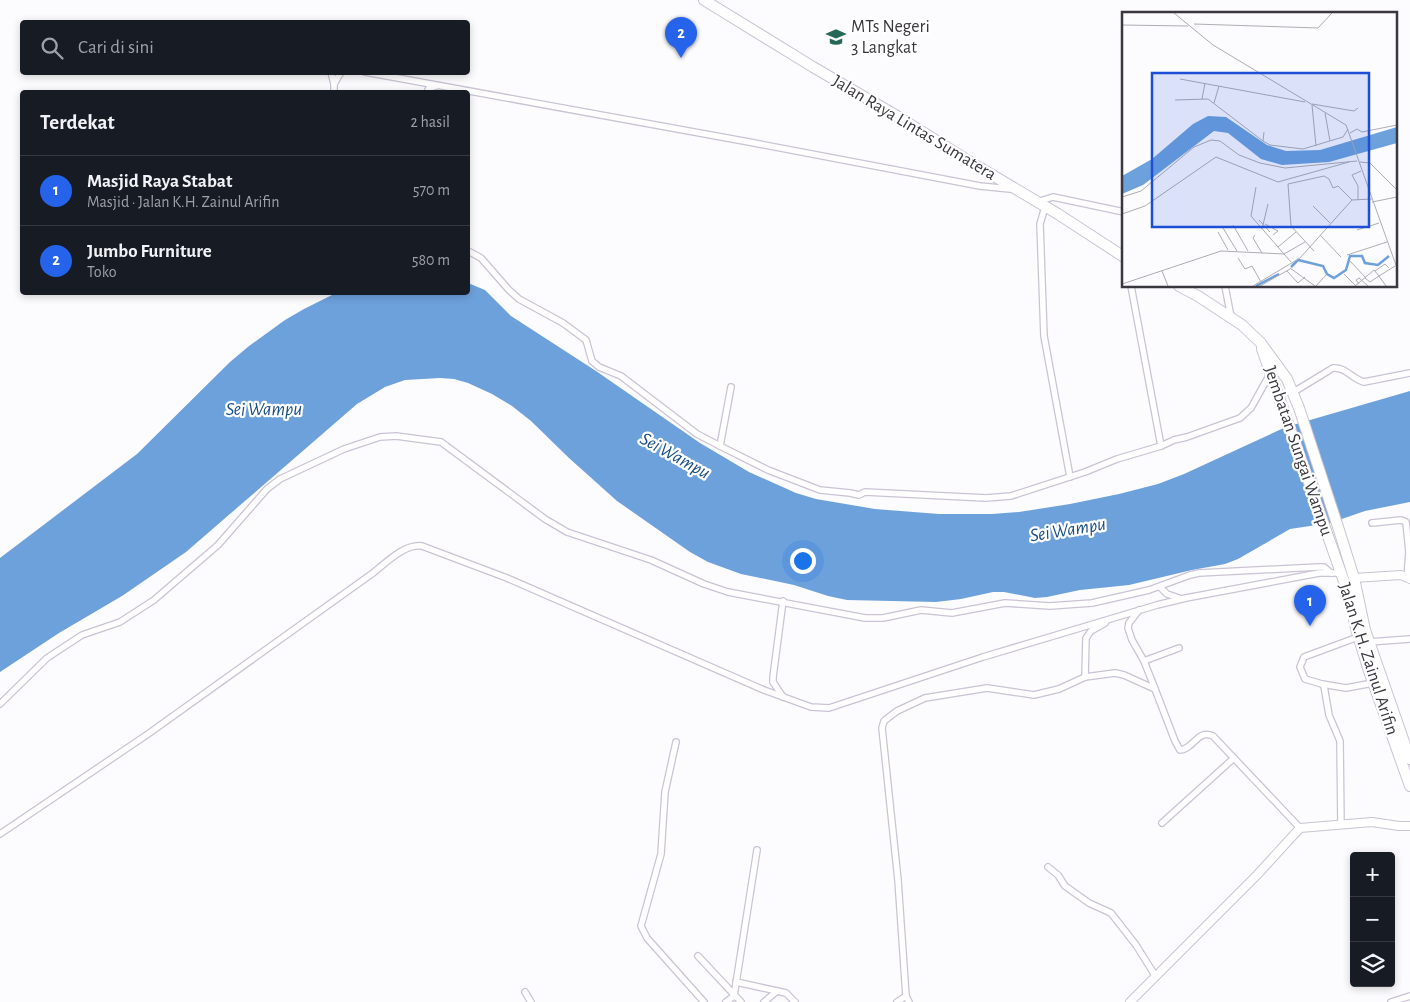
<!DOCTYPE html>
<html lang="id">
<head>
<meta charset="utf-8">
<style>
  body { margin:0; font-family:"Alegreya Sans",sans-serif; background:#20242c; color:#f1f3f6 }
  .controls { position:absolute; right:15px; bottom:15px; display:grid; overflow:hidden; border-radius:5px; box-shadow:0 2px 8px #0003 }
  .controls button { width:45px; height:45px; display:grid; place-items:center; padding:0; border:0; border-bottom:1px solid #363941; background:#171b24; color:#f1f3f6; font:25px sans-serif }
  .you { position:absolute; left:802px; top:560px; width:18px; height:18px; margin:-12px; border:4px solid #fff; border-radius:50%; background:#1a73e8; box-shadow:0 0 0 8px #1a73e833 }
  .badge { display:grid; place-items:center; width:32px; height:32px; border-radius:50%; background:#2563eb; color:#fff; font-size:16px; font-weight:700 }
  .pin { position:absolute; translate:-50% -41px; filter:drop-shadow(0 1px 2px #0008) }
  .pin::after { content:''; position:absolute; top:26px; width:18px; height:15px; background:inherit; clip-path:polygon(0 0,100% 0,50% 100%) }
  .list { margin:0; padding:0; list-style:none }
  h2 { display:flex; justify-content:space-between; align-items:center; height:65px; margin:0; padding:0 20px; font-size:21px }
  h2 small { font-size:16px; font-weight:400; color:#9ea1a6 }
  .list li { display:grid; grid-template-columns:32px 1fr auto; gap:15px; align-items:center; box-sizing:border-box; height:70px; padding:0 20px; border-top:1px solid #363941 }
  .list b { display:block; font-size:19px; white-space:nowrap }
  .list p { margin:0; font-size:16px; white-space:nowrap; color:#9ea1a6 }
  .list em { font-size:16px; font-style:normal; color:#9ea1a6 }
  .icon { flex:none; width:28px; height:28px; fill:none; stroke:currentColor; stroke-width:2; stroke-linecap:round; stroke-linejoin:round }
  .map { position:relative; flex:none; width:1410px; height:1002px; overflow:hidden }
  .search { position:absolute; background:#171b24; box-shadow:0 2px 8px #0003; left:20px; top:20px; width:450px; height:55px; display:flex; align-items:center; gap:12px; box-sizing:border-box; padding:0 18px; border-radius:5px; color:#9ea1a6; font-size:19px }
  .panel { position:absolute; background:#171b24; box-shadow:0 2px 8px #0003; left:20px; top:90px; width:450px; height:205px; border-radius:5px }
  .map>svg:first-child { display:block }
  .water { fill:#6da1dc }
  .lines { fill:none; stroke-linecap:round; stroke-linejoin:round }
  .minor-casing { stroke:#cac3d4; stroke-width:8 }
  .tertiary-casing { stroke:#cac3d4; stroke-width:10 }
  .trunk-casing { stroke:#cac3d4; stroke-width:12 }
  .minor { stroke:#fff; stroke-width:5.5 }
  .tertiary { stroke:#fff; stroke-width:8 }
  .trunk { stroke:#fff; stroke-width:10 }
  .labels { text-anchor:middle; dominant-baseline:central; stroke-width:4.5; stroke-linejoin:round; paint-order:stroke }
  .poi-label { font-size:18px; fill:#3a373e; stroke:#fff; text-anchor:start }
  .street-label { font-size:18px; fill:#3a373e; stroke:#fff }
  .water-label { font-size:19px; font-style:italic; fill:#1a4e85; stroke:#fff }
  .inset-river { fill:none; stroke:#6da1dc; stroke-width:2.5 }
  .inset-road { fill:none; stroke:#aeadb1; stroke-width:1 }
  .view { fill:#1d4ed8; fill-opacity:0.15; stroke:#1d4ed8; stroke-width:2.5 }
  .inset-edge { fill:none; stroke:#3a373e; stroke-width:2.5 }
</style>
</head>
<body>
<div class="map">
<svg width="1410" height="1002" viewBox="0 0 1410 1002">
  <rect width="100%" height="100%" fill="#fcfbfe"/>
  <!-- water -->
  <polygon class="water" points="468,283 485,290 511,316 596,371 700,443 749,472 796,493 816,499 875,509 939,514 992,514 1019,512 1070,504 1119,494 1158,484 1184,474 1286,427 1410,391 1410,502 1365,511 1330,523 1290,529 1238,559 1225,564 1192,570 1129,585 1080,590 1047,597 1035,598 1004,592 993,592 961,599 936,602 847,600 828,596 794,585 741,574 708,562 690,552 617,501 569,458 531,421 512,406 492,394 468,383 454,379 440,378 405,380 385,387 357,404 186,552 122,596 59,633 0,672 0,558 137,454 230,362 249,346 285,320 304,309 336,293 468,292"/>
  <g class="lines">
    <defs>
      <g id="minor">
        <polyline points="331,72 334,84"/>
        <polyline points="365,72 749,142 980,186 1010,189"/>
        <polyline points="334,92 334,84 341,72"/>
        <polyline points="427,92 429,88 436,86"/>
        <polyline points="1037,202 1053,197 1124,212"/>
        <polyline points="1045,207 1040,224 1044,336 1070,477"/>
        <polyline points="468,251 481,258 509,290 519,299 563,323 586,340 592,361 599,367 621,376 697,434 720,446"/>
        <polyline points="1131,286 1161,446"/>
        <polyline points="1225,286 1231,317"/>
        <polyline points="731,387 720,446 768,470 820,490 850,493 859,495 865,492 986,498 1011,496 1085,472 1117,459 1161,446 1174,440 1187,437 1240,418 1251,408 1271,372"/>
        <path d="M 1292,393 L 1333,368 C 1346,367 1352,379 1364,382 L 1410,373"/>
        <polyline points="1372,523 1401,520 1406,522 1409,552 1407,577"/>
        <polyline points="1160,587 1167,594 1179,598"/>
        <polyline points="783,601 773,677 773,682 783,697"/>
        <polyline points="1139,610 1129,623 1128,628 1132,640 1144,661 1155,689"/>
        <polyline points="1369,642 1410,639"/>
        <polyline points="1144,661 1179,648"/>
        <polyline points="1085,677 1086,638 1091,631 1105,623"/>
        <polyline points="1322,684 1346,688 1373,683"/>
        <polyline points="0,704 47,658 82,635 120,622 154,600 218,545 267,489 280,479 344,449 380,437 396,436 441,442 545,519 567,532 651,560 704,584 728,592 865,618 883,618 921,610 952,613 1005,603 1050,606 1092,603 1149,590 1190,575 1199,573 1319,567 1324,567 1331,573"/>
        <polyline points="676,742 665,792 661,854 641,926 647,938 704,1002"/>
        <polyline points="1162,823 1234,758"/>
        <polyline points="1341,825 1340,741 1329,715 1324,686 1322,684 1305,679 1300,667 1304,657 1358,637"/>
        <path d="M 0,834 L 148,734 L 373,573 C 387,562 404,544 422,546 L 507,578 L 764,690 L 811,707 L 829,708 L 983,657 L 1157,605 L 1186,598 L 1319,573 L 1340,573"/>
        <polyline points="1048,867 1058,875 1065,886 1089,903 1111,913 1136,945 1156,977"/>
        <polyline points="698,956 741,1002"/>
        <polyline points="736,982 786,993 795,1002"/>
        <polyline points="525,992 531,1002"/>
        <polyline points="726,1002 734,996 757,850"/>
        <polyline points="764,1002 777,991"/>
        <polyline points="897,1002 906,996"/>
        <path d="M 909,1002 L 906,996 L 898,880 L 882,728 L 884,721 L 897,711 L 925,698 L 987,688 L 1034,695 L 1059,689 L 1085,677 L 1115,673 L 1124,675 L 1155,689 L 1175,741 L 1180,750 C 1194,749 1197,729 1213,736 L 1300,828"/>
        <polyline points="1391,1002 1410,996"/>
      </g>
      <g id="tertiary">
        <polyline points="1354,578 1401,575 1410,579"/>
        <polyline points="1130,1002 1257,875 1300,828 1372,822 1399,826 1410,826"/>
      </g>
      <g id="trunk">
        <polyline points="704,0 813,67 897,116 977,166 1058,214 1124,257"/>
        <polyline points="1179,286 1198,296 1242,325 1260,342 1287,379 1299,408 1339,530 1354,578 1365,630 1410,759"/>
        <polyline points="1262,349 1347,590 1357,632 1369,671 1410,786"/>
      </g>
    </defs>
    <!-- minor casing -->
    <use href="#minor" class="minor-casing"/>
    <!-- tertiary casing -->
    <use href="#tertiary" class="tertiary-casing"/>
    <!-- trunk casing -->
    <use href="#trunk" class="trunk-casing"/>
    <!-- minor -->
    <use href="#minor" class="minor"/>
    <!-- tertiary -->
    <use href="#tertiary" class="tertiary"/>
    <!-- trunk -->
    <use href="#trunk" class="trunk"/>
  </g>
  <!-- icons -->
  <defs>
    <symbol id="school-bare" viewBox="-9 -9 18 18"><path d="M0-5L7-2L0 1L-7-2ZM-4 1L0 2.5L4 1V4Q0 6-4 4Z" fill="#256858" stroke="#fff" stroke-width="2.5" paint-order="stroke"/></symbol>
  </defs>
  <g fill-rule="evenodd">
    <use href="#school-bare" x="822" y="23" width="28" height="28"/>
  </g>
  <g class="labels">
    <!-- poi labels -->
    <g class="poi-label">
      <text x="851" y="27">MTs Negeri<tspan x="851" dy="21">3 Langkat</tspan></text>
    </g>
    <!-- street labels -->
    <g class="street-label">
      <text transform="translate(914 128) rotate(31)">Jalan Raya Lintas Sumatera</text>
      <text transform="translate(1298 451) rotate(71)">Jembatan Sungai Wampu</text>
      <text transform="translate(1368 659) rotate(72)">Jalan K.H. Zainul Arifin</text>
    </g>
    <!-- water labels -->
    <g class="water-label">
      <text x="264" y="409">Sei Wampu</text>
      <text transform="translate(675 456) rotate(29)">Sei Wampu</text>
      <text transform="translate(1068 530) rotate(-9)">Sei Wampu</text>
    </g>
  </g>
  <!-- overview -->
  <g transform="translate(1122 12)">
    <rect width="275" height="275" fill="#fcfbfe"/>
    <path d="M 86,104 L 104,105 L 145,133 L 164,139 L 198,138 L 275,115 L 275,131 L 207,150 L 160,153 L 139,147 L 106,121 L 92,119 L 21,173 L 0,182 L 0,164 L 30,147 L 71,112 Z" fill="#6da1dc"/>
    <path class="inset-river" d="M 169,255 L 176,248 L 201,254 L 205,262 L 212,266 L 224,258 L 228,244 L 240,244 L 243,251 L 256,253 L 267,244M 134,274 L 157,262"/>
    <path class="inset-road" d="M 52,1 L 91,33 L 224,113 L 275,256M 72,12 L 196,16 L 210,1M 0,13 L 66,14M 58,67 L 183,90M 80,87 L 83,71M 53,88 L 86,87 L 141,129M 92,91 L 97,74M 190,92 L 232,99 L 236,96M 190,93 L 194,134M 203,101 L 208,129M 142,120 L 141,129 L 148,133 L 181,137 L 221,125 L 226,117M 228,121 L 235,117 L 240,120 L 275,113M 238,150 L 248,151 L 275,178M 134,175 L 129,204 L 169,250M 0,185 L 19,179 L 72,135 L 89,128 L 98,129 L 117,143 L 138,151 L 163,156 L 235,149M 236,188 L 236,174 L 230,163 L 239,159M 250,190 L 275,185M 191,194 L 208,211M 0,202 L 23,194 L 94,145 L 156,170 L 227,150M 137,208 L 148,220M 143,212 L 156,219 L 151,223M 111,213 L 126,239M 101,216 L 115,239M 140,217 L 146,192M 235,218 L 257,211M 96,220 L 106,238M 133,223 L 131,226 L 140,241M 198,223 L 219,245M 156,235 L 174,220M 192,239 L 169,214 L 166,172 L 202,164 L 207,167 L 211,176 L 216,174 L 230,188M 225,243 L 265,230M 116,246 L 123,257 L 130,254 L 139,270M 228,249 L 244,266M 168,256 L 193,274M 40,259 L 46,274M 165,259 L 176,271 L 183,265M 253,259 L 263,252 L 267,256M 222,262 L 234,274M 243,266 L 248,270 L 257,264 L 264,274M 0,272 L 99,239 L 162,242 L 183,230M 237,272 L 234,268 L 237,266 L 246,274M 131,274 L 178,246 L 230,188 L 250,187M 138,274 L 168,257M 194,274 L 205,262M 233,274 L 252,258 L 257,264 L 273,254"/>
    <path class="view" d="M 30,61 L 247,61 L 247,215 L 30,215 Z"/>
    <rect width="275" height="275" class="inset-edge"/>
  </g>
</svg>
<div class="controls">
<button>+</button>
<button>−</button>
<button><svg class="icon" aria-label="layers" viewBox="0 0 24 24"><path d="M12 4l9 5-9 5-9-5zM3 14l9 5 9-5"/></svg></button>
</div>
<div class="you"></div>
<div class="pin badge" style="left:1310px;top:626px">1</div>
<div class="pin badge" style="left:681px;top:58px">2</div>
<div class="search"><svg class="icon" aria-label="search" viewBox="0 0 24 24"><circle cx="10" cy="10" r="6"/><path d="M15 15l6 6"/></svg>Cari di sini</div>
<section class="panel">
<h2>Terdekat<small>2 hasil</small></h2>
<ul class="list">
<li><span class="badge">1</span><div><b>Masjid Raya Stabat</b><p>Masjid · Jalan K.H. Zainul Arifin</p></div><em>570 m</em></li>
<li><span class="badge">2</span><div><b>Jumbo Furniture</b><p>Toko</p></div><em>580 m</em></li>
</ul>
</section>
</div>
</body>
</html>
